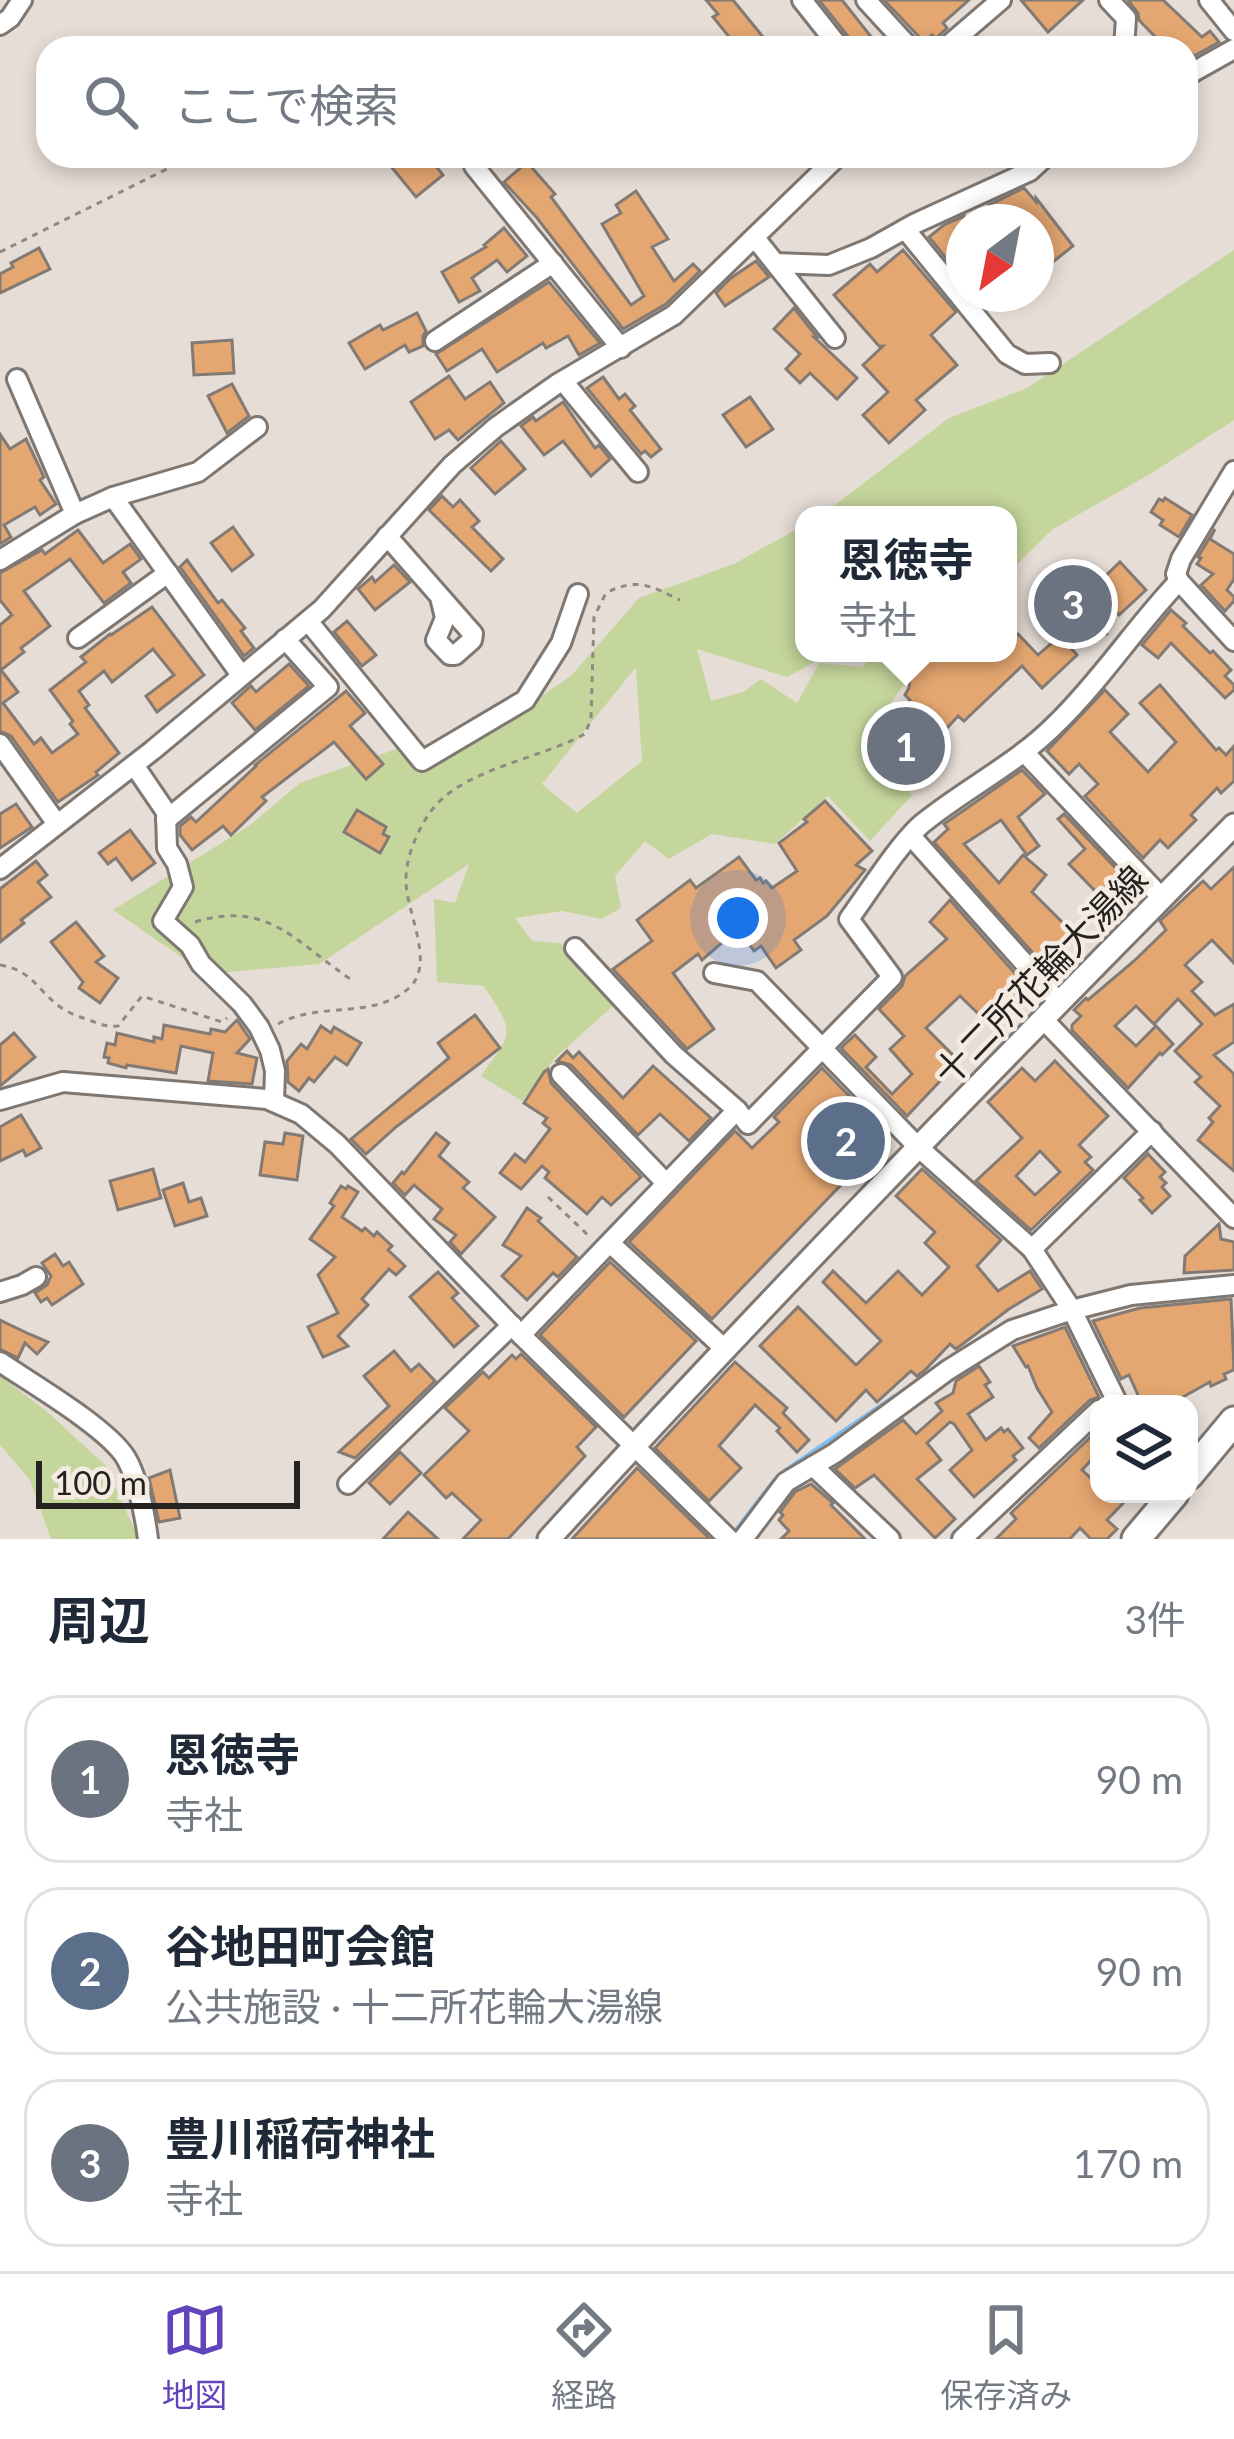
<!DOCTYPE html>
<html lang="ja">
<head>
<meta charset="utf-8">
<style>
  body { margin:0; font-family:Lato,"Noto Sans JP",sans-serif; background:#f6f6f7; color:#1f2937 }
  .controls { position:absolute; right:36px; bottom:36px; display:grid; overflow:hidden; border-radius:24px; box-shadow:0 6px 18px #0003 }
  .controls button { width:108px; height:108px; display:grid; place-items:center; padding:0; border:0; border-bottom:3px solid #e0e1e3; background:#fff; color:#1f2937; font:60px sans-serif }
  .compass { position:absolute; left:946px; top:204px; width:108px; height:108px; border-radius:50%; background:#fff; box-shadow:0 6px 18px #0003; rotate:212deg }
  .scale { position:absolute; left:36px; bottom:30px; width:264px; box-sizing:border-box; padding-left:12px; border:6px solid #262220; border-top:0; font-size:33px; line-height:42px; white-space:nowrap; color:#262220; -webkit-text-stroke:9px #f4ebe3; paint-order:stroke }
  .you { position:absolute; left:738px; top:918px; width:42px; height:42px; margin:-30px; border:9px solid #fff; border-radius:50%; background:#1a73e8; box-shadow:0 0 0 18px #1a73e833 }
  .badge { display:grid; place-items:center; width:78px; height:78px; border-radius:50%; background:#6143bc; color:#fff; font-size:39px; font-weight:700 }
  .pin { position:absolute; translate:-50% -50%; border:6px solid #fff; box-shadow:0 3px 12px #0006 }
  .popup { position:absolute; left:795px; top:506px; width:222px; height:156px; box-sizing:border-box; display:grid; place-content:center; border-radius:24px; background:#fff; filter:drop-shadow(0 3px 9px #0005); font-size:39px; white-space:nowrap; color:#747a83 }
  .popup b { font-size:45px; color:#1f2937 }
  .popup::after { content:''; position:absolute; left:50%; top:100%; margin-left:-24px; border:24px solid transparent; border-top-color:#fff }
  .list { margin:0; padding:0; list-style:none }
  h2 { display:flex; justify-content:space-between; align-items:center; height:156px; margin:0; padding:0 48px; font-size:51px }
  h2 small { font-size:39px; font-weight:400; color:#747a83 }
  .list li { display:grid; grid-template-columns:78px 1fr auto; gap:36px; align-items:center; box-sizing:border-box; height:168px; margin:0 24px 24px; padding:0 24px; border:3px solid #e0e1e3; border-radius:36px }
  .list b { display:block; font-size:45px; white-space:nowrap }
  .list p { margin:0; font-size:39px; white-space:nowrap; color:#747a83 }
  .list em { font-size:39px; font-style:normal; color:#747a83 }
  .icon { flex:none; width:66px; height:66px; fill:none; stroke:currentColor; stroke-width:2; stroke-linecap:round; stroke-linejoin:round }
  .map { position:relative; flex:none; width:1234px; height:1539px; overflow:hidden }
  .search { position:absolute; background:#fff; box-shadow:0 6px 18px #0003; left:36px; right:36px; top:36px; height:132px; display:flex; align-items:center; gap:30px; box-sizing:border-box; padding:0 42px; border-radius:36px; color:#747a83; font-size:45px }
  .sheet { height:732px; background:#fff }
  nav { display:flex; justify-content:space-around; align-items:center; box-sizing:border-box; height:168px; border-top:3px solid #e0e1e3; background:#fff; font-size:33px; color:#747a83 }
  nav a { display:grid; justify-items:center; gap:6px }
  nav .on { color:#6143bc }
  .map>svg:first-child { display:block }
  .green { fill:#c5d69c; fill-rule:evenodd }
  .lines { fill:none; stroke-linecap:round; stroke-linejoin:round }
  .stream { stroke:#7cbef3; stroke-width:6 }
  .building { fill:#e5a771; stroke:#837a74; stroke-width:3; fill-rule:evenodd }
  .minor-casing { stroke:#7f7771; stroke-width:24 }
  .major-casing { stroke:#7f7771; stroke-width:27 }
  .highway-casing { stroke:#7f7771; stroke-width:33 }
  .path { stroke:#908984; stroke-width:3; stroke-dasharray:6 6; stroke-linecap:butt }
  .minor { stroke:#fff; stroke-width:18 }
  .major { stroke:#fff; stroke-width:21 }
  .highway { stroke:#fff; stroke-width:27 }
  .labels { text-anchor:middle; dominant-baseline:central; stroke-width:9; stroke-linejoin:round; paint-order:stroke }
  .street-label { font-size:36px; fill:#262220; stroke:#f4ebe3 }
</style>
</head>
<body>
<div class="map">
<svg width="1234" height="1539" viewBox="0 0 1234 1539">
  <rect width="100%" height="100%" fill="#e6ddd6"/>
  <!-- green -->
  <g class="green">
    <polygon points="1234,250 1234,420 1152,473 1053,529 1008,573 1008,515 822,515 949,418 1027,388"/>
    <path d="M 804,525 L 804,653 L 831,653 L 787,677 L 697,649 L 711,701 L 743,692 L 761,679 L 797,703 L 819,663 L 862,667 L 875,653 L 926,653 L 862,744 L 912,795 L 870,841 L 828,796 L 775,844 L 712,834 L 669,859 L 645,841 L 615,876 L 621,908 L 602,919 L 562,911 L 515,918 L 532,941 L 560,943 L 614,1005 L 555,1058 L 522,1101 L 481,1076 C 514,1030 515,1034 484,986 L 437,982 L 434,899 L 455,903 L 469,864 L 319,964 L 206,974 L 113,910 L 249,826 L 300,783 L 399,748 L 479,738 L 571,676 L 639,598 L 734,564 ZM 636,667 L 642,761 L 577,813 L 542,784 Z"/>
    <polygon points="0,1376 44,1409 105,1465 139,1539 51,1539 30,1480 0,1445"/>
  </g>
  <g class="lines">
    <!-- stream -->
    <g class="stream">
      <polyline points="1166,1283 1201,1279"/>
      <polyline points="731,1538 774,1482 786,1471 895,1397"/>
    </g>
  </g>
  <!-- building -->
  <g class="building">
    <polygon points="706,0 733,0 763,37 750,48 738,48 713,17 718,14"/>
    <polygon points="819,0 842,0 880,48 853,48 851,40"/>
    <polygon points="884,0 969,0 943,23 947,28 936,38 932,35 924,42"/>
    <polygon points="1021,0 1083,0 1048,32"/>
    <polygon points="1128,0 1163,0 1202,37 1210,31 1219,42 1194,56 1186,48 1166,48 1139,20 1138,13"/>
    <polygon points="400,156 428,156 443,175 416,197 389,164"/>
    <polygon points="527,162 555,194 551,197 631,305 644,296 602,224 621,213 616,205 636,191 668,239 652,247 674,281 693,264 700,271 666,304 623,329 537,218 504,182"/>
    <polygon points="1024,188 1036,202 1036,198 1073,246 1049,265 1047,261 1036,270 1036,222 1004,222 989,205"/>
    <polygon points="964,216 964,280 929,237 944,225"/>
    <polygon points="504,228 527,256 507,272 497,260 472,278 480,291 459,302 442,272 486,247 484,245"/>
    <polygon points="39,248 50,269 0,293 0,274 13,267 11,263"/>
    <polygon points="903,250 956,312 931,335 957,365 916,400 925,410 889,443 863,415 888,392 863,365 883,346 879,346 834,295 870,264 877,272"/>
    <polygon points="756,261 769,277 725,306 716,293 731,278"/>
    <polygon points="549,282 600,343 579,355 568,336 546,348 543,343 497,372 482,349 447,371 436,354"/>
    <polygon points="794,308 817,337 814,337 857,378 837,399 810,373 800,383 786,369 800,354 774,329"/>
    <polygon points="417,313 426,331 423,336 423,346 409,352 405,345 365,369 349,343 380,325 383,330"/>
    <polygon points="232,340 234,373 194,375 192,343"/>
    <polygon points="449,376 465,399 490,382 504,403 458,440 449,430 435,439 411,402"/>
    <polygon points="603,377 619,399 625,394 635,406 630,410 661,449 651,457 645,451 641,454 587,388"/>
    <polygon points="232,384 249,416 227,433 208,396"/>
    <polygon points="750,397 773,429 746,447 723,415"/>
    <polygon points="563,402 595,448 599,445 610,459 591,476 563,441 544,455 521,426 533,417 536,421"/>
    <polygon points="0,434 10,449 26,439 44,477 40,480 56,504 40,515 35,507 4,525 11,537 0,544"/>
    <polygon points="501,441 525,469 495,494 471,468"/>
    <polygon points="442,496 453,507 460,500 479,521 472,527 503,559 491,571 429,510"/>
    <polygon points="1165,498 1192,515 1179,537 1160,525 1163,520 1151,512 1159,499 1163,501"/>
    <polygon points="233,527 253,555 232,571 211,543"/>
    <polygon points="1215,529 1210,539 1234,554 1234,579 1227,590 1234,597 1234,601 1225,611 1201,585 1213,574 1197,564 1201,558 1198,557"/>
    <polygon points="78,530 103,563 130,544 141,559 123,572 131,583 104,603 70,559 24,591 50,626 21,648 24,652 1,670 18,692 3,703 34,744 41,738 52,753 78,734 70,724 73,721 50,690 86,662 81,657 110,634 111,635 152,607 204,675 157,712 146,696 174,675 153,649 112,682 104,671 79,691 89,705 85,708 119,753 96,772 98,775 58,802 11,736 0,731 0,625 12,615 0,600 0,573 42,550 45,554"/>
    <polygon points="187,560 218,603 222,600 245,628 241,631 254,648 244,656 180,567"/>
    <polygon points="1120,562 1146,590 1119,615 1096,595 1078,613 1064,599 1085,577 1094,587"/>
    <polygon points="394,565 410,582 375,610 358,589 372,577 375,582"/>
    <polygon points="1171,610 1186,623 1183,626 1210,653 1213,651 1231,670 1225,676 1234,685 1234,690 1225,698 1171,643 1158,658 1142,645"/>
    <polygon points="347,621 376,655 362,666 334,632"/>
    <polygon points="1018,634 1038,655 1060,636 1077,655 1042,688 1022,666 964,721 958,716 937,739 944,745 909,783 868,746 910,700 905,695 909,688 911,672 930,653 1008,653 1008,643"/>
    <polygon points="289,664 309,686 255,730 232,703 251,686 256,692"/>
    <polygon points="1160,685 1216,750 1219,748 1226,755 1234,746 1234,781 1221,793 1217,788 1191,815 1196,820 1168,848 1160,840 1143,858 1085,796 1098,784 1079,764 1069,774 1047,751 1105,690 1128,714 1110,732 1148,772 1176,742 1140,703"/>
    <polygon points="346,691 365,713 350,726 383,764 366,779 334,742 262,797 266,801 231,835 223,826 192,850 180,835 180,826 191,817 196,822 256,766 255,765"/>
    <polygon points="1022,770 1045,794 1018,817 1039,846 1027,855 1001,820 964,844 999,883 1023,855 1046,875 1032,892 1071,931 1058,943 1067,953 1049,971 934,842 948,829 944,824"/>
    <polygon points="825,801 872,851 856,865 865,870 827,916 794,940 801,950 776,968 761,946 754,951 738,929 702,960 698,954 673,973 714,1029 687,1049 613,969 652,941 637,920 690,880 696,888 739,857 756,880 760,878 763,883 766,881 772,888 797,871 779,843 807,822 804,819"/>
    <polygon points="16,804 32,827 0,848 0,814"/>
    <polygon points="357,810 386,827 383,834 389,837 380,853 344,832"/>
    <polygon points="1064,814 1127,880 1100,896 1069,864 1085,849 1058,819"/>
    <polygon points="130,830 155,863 132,880 116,858 108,864 99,853"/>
    <polygon points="36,861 47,875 38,882 51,897 21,920 24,923 0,942 0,889"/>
    <polygon points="1234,867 1234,963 1212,940 1185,965 1202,982 1192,991 1215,1015 1234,1004 1234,1042 1214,1055 1234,1074 1234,1171 1198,1140 1213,1122 1209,1118 1220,1106 1195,1082 1201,1077 1175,1051 1202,1024 1178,999 1154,1024 1136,1006 1115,1026 1136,1046 1156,1026 1173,1044 1162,1055 1160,1053 1128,1088 1072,1030 1072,1025 1081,1016 1074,1010 1086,998 1088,1000 1134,961 1166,930 1160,921 1203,881 1211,889"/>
    <polygon points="950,900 1028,988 992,1027 960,996 926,1028 959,1061 907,1116 841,1048 855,1035 876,1057 866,1067 892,1094 912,1074 890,1049 904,1036 879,1009 902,986 905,976 947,939 930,922"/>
    <polygon points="76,922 104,956 96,962 118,978 100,1003 79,988 83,982 51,942"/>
    <polygon points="475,1015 500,1048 396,1127 366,1154 351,1139 449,1058 438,1043"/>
    <polygon points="237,1020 250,1039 237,1053 257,1058 252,1084 208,1081 213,1053 181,1046 176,1073 127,1065 126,1068 108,1063 109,1058 104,1057 107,1043 115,1045 117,1033 154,1042 154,1037 162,1039 164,1025 210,1034 211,1029 225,1032"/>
    <polygon points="321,1026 331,1033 334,1027 361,1043 347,1065 335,1057 314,1082 309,1078 299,1091 288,1082 287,1061 301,1044 307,1049"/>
    <polygon points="14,1033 35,1057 0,1086 0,1045"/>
    <polygon points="567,1051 573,1058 579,1052 623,1098 653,1066 711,1118 689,1141 660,1114 638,1135 571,1065 557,1061"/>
    <path d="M 1055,1061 L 1108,1116 L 1079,1145 L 1091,1157 L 1085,1162 L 1093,1170 L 1031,1230 L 976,1181 L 1022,1138 L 988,1102 L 1022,1068 L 1035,1081 ZM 1040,1151 L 1060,1172 L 1035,1195 L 1016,1176 Z"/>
    <polygon points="822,1068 888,1136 712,1319 629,1242 735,1131 752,1148 779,1122 774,1117"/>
    <polygon points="548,1069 551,1083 641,1177 611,1205 602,1197 587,1214 545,1178 549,1172 542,1166 521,1189 500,1173 515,1154 525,1162 550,1129 543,1123 547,1118 524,1103 544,1072"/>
    <polygon points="21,1115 41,1148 26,1156 23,1150 0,1161 0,1127"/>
    <polygon points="285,1133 303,1136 297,1180 260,1175 265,1142 283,1144"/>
    <polygon points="436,1133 449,1143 439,1156 469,1182 463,1188 495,1217 461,1254 450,1242 456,1235 434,1219 442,1209 414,1185 405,1195 393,1183 402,1172 404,1174"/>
    <polygon points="1148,1154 1165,1172 1160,1177 1166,1183 1162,1187 1170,1196 1152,1213 1140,1200 1143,1198 1124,1178"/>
    <polygon points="153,1169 161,1198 118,1210 110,1181"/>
    <polygon points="922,1169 1001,1240 977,1266 998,1291 1030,1271 1042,1289 1009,1309 956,1349 950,1344 924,1371 917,1376 911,1371 877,1402 866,1390 836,1421 760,1346 798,1307 856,1365 881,1341 823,1282 833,1271 866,1303 898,1271 922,1295 949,1267 925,1243 935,1232 896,1196"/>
    <polygon points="183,1183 189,1202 201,1198 207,1216 175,1226 163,1190"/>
    <polygon points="341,1186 346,1189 348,1186 358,1192 342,1217 362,1231 365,1228 374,1236 377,1232 392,1246 388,1250 405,1266 396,1275 389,1269 362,1299 368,1305 338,1336 348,1346 323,1357 308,1327 338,1313 318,1275 335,1257 310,1239 334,1206 330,1203"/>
    <polygon points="527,1208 541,1218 538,1221 577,1257 558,1277 553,1273 527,1300 502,1276 521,1256 503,1245"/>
    <polygon points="1219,1224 1221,1239 1234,1242 1234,1270 1184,1273 1185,1256"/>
    <polygon points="55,1254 63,1266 69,1262 83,1284 52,1305 47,1298 41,1302 35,1293 47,1285 51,1276 42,1263"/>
    <polygon points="610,1262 696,1341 624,1417 540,1335"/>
    <polygon points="438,1272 458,1293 452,1298 478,1326 454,1347 410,1297"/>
    <polygon points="1231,1299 1234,1370 1224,1374 1226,1379 1211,1386 1210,1382 1181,1398 1184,1404 1142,1404 1129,1375 1121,1379 1093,1321 1140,1308"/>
    <polygon points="0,1320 29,1334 48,1342 37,1354 25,1343 18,1358 0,1349"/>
    <polygon points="1065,1327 1099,1397 1090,1400 1039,1448 1029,1438 1052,1412 1037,1388 1028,1366 1026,1367 1013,1346"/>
    <polygon points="394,1351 411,1371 419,1364 435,1381 355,1458 339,1452 389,1406 364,1376"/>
    <polygon points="521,1354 596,1427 577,1447 585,1456 508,1539 463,1539 481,1520 452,1493 446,1498 424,1475 469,1431 445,1408 483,1372 489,1378 512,1355 516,1359"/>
    <polygon points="735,1362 787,1408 783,1413 809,1440 797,1452 777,1431 780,1428 755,1405 719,1446 741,1468 709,1501 655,1448"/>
    <polygon points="979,1366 990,1382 985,1385 993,1397 968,1414 986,1440 1001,1428 1004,1432 1008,1429 1023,1448 1013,1456 1016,1460 974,1497 950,1470 972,1450 954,1424 950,1422 927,1443 941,1460 917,1479 955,1519 935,1538 874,1475 855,1488 835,1469 903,1420 916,1434 942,1411 936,1403 953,1393 956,1381"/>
    <polygon points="1099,1429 1099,1452 1082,1470 1099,1486 1099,1494 1132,1494 1107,1520 1117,1529 1107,1539 1091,1539 1080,1528 1070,1539 996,1539 1016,1519 1011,1513"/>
    <polygon points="400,1452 421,1473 390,1504 369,1483"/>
    <polygon points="637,1468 710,1539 572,1539"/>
    <polygon points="170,1470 180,1518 159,1522 149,1478"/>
    <polygon points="811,1484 833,1503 831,1505 865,1539 781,1539 789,1531 779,1520 783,1515 780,1512 795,1492"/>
    <polygon points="408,1512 438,1539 383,1539"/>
  </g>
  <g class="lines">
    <defs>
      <g id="minor">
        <polyline points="802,0 840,48"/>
        <polyline points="866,0 910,48"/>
        <polyline points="1109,0 1126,18 1124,48"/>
        <polyline points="1209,0 1234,31"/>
        <polyline points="0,25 10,18 22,0"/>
        <polyline points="945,48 1001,0"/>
        <polyline points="1186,76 1234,49"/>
        <polyline points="474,166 621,348"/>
        <polyline points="905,229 1007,354 1025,364 1050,363"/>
        <polyline points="755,238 835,338"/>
        <polyline points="775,263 829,265 871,248 914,224 1030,171 1046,156"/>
        <polyline points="435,341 553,263"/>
        <polyline points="17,379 75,514"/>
        <polyline points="563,381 638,472"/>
        <polyline points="113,497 198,472 257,427"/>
        <polyline points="387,536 473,634 472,640 455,655 450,655 436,640 445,618 440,597"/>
        <polyline points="0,560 75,514 113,497 241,675"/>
        <polyline points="1179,581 1176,574 1181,559 1234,471"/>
        <polyline points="308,621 422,761 525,700 561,643 578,594"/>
        <polyline points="78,638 168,573"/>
        <polyline points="0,744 57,824"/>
        <polyline points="1024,752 1162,898"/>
        <polyline points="134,765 166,812 167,848 177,864 183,887 163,921 190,945 201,964 242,1004 259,1027 270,1050 275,1071 274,1102"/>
        <polyline points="166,820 328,687 285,639"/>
        <polyline points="911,836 1059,1002"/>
        <polyline points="0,869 153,750 322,609 452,465 496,427 557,384 674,315 838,156"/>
        <polyline points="575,948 674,1055 737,1110"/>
        <polyline points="714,973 757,981 918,1147 1032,1249 1072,1310 1118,1404"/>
        <polyline points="1043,1019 1234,1218"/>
        <polyline points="561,1074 665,1182"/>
        <polyline points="0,1100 63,1082 267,1099 301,1114 337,1144 521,1335 729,1539"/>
        <polyline points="610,1243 726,1350"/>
        <polyline points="1032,1249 1152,1131"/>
        <polyline points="0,1292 22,1285 36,1277"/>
        <path d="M 521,1335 L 737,1110 L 748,1124 L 892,977 L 849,919 C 868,893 900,842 923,823 C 966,788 1018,763 1057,723 C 1102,679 1136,626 1179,581 L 1234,641"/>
        <path d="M 0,1362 C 31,1383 108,1428 126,1458 C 138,1479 145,1516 148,1539"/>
        <polyline points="813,1466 890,1539"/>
        <polyline points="348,1484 512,1325"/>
        <polyline points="743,1539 786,1482 835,1453 948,1370 1012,1330 1072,1310 1131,1295 1234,1285"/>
        <polyline points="962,1539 1099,1410"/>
      </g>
      <path id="major" d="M 549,1539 C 771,1295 1002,1060 1234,825"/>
      <g id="highway">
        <polyline points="1189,1475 1234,1421"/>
        <polyline points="1136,1539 1174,1494"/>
      </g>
    </defs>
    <!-- minor casing -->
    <use href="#minor" class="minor-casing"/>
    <!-- major casing -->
    <use href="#major" class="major-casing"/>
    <!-- highway casing -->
    <use href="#highway" class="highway-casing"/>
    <!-- path -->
    <g class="path">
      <polyline points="272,156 319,166 343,156"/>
      <polyline points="0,252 193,156"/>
      <polyline points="1086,616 1108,635"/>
      <path d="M 195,922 C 271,899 297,945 355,982"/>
      <path d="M 0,965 C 33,970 38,992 63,1009 C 71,1014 80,1017 89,1020 C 100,1024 106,1027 118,1026 L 142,996 L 222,1022 L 227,1018"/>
      <path d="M 278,1024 C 319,1001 374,1020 409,988 C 436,964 406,912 406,881 C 405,857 420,823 436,805 C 470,768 541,758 585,734 L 591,719 L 594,617 L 606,593 C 637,577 651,586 680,600"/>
      <polyline points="548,1197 589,1236"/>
    </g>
    <!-- minor -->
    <use href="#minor" class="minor"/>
    <!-- major -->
    <use href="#major" class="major"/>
    <!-- highway -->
    <use href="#highway" class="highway"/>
  </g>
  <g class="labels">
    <!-- street labels -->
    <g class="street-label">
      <text transform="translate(1040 975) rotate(-46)">十二所花輪大湯線</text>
    </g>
  </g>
</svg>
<div class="controls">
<button><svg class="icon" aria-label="layers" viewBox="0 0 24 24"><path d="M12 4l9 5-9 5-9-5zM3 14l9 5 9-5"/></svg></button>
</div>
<svg class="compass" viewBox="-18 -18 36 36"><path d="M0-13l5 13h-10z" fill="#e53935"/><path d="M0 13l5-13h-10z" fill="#747a83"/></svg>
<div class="scale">100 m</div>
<div class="you"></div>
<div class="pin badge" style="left:906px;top:746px;background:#6b7280">1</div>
<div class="popup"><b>恩徳寺</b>寺社</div>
<div class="pin badge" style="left:846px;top:1141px;background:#5c6f8a">2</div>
<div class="pin badge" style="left:1073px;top:604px;background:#6b7280">3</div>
<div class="search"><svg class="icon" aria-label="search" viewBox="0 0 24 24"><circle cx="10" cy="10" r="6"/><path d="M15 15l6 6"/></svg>ここで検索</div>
</div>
<section class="sheet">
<h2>周辺<small>3件</small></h2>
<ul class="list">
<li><span class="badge" style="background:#6b7280">1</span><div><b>恩徳寺</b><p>寺社</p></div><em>90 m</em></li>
<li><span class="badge" style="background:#5c6f8a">2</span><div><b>谷地田町会館</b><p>公共施設 · 十二所花輪大湯線</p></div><em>90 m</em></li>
<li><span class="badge" style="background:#6b7280">3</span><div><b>豊川稲荷神社</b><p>寺社</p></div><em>170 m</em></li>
</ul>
</section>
<nav>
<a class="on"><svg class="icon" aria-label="map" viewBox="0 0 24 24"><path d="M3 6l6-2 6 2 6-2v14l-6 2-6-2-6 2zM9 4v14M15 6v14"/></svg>地図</a>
<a><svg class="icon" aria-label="directions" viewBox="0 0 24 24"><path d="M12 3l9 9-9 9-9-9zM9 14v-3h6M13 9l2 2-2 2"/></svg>経路</a>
<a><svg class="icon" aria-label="saved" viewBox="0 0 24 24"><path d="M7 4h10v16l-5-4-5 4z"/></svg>保存済み</a>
</nav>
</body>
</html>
